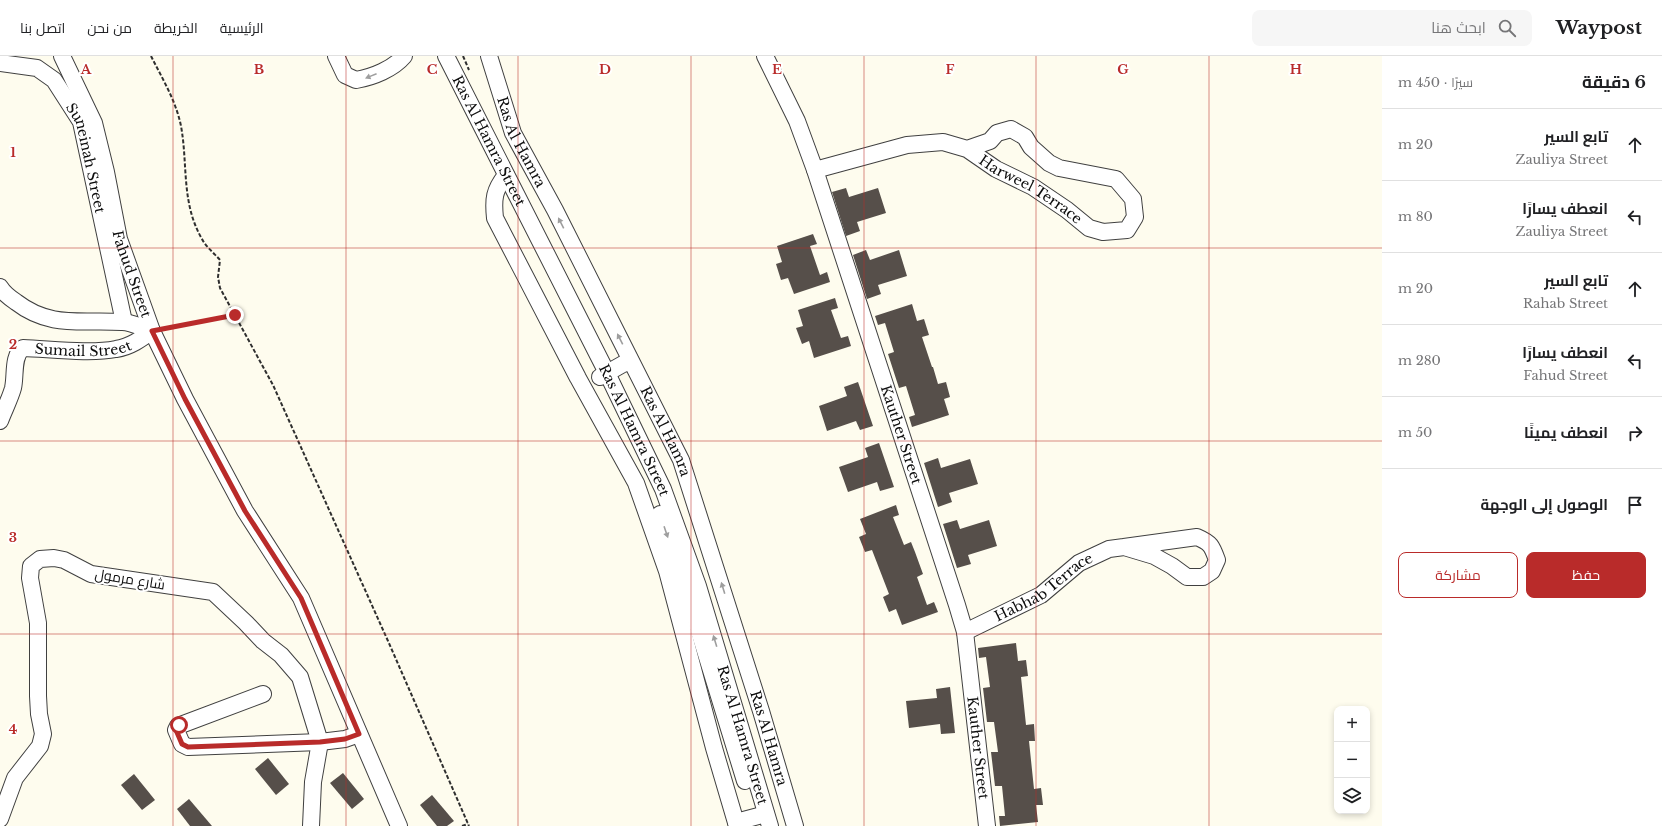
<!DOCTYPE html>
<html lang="ar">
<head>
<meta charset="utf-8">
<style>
  body { margin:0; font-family:"Libre Baskerville",Cairo,serif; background:#f6f6f6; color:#202124; direction:rtl }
  .controls { position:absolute; right:12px; bottom:12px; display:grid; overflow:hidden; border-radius:8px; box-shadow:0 2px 6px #0003 }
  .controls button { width:36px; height:36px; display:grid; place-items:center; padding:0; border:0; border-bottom:1px solid #e0e0e0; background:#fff; color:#202124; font:20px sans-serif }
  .stop { position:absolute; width:12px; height:12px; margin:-9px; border:3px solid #b92b2a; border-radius:50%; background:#fff }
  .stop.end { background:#b92b2a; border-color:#fff; box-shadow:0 1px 4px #0008 }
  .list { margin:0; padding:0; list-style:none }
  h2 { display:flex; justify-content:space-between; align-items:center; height:52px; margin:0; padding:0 16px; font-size:17px }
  h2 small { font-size:13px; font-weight:400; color:#757577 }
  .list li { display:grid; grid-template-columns:26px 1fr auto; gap:12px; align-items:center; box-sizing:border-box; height:72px; padding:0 16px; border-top:1px solid #e0e0e0 }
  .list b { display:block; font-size:15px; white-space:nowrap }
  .list p { margin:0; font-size:13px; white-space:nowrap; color:#757577 }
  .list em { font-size:13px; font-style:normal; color:#757577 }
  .actions { display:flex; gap:8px; padding:12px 16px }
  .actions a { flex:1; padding:9px 0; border:1px solid #b92b2a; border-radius:8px; text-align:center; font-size:14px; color:#b92b2a }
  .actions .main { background:#b92b2a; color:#fff }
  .icon { flex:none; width:22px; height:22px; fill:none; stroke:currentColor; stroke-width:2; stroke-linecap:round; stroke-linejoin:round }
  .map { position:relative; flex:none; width:1382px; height:770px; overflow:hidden; direction:ltr }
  header { display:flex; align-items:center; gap:24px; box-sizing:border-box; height:56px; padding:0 20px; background:#fff; border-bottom:1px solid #e0e0e0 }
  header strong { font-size:19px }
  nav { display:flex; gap:22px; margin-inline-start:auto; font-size:14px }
  .search { width:280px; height:36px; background:#f6f6f6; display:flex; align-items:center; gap:10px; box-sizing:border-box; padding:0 14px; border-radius:8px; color:#757577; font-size:15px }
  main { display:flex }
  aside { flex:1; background:#fff }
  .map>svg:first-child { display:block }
  .building { fill:#564f4a }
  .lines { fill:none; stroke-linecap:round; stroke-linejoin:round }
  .minor-casing { stroke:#404040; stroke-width:18 }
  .path { stroke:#2f2f2f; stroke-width:2; stroke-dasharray:4 2; stroke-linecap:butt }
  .minor { stroke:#fff; stroke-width:16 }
  .oneway { fill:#9e9e9e }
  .route { stroke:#b92b2a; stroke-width:5 }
  .grid { fill:none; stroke:#b92b2a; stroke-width:1; stroke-opacity:0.55 }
  .labels { text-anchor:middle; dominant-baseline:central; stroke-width:4; stroke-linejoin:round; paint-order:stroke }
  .street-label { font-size:14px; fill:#0d0d0d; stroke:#fff }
  .grid-label { font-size:13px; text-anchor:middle; font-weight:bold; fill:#b92b2a; stroke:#fff; stroke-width:4; stroke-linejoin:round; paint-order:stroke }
</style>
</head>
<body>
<header>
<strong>Waypost</strong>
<div class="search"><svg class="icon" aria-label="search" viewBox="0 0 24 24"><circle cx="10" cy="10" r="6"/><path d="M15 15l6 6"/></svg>ابحث هنا</div>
<nav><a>الرئيسية</a><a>الخريطة</a><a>من نحن</a><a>اتصل بنا</a></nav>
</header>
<main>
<aside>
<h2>6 دقيقة<small>سيرًا · 450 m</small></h2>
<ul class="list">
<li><svg class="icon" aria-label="ahead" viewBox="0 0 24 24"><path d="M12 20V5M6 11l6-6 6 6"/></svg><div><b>تابع السير</b><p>Zauliya Street</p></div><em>20 m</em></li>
<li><svg class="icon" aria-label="left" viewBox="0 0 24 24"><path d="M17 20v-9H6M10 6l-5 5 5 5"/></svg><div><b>انعطف يسارًا</b><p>Zauliya Street</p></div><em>80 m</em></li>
<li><svg class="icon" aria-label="ahead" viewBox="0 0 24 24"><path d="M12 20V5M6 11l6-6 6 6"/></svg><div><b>تابع السير</b><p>Rahab Street</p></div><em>20 m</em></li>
<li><svg class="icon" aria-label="left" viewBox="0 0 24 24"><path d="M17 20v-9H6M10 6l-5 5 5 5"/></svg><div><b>انعطف يسارًا</b><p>Fahud Street</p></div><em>280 m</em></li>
<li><svg class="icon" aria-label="right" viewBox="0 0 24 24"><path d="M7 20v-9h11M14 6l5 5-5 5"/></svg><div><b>انعطف يمينًا</b></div><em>50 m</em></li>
<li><svg class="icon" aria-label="arrive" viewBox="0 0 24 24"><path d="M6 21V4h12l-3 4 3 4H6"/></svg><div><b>الوصول إلى الوجهة</b></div></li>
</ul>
<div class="actions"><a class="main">حفظ</a><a>مشاركة</a></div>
</aside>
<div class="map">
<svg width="1382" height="770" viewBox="0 0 1382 770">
  <rect width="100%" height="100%" fill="#fefcee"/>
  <!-- building -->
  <g class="building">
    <polygon points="846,132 849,141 878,132 886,157 857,166 860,175 846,180 832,136"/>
    <polygon points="813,178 817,188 810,190 820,219 827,216 830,226 794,238 788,222 781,224 776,208 782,206 777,190"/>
    <polygon points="866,194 870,204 899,194 907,220 878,229 881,238 867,243 853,199"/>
    <polygon points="835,242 838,252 831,254 841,282 848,280 851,290 814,302 809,285 802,288 796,272 803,270 798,254"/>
    <polygon points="912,248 917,265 924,263 929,279 922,281 932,311 933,311 938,328 946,326 950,341 944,343 949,359 912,371 909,361 915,359 906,330 899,332 888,298 894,296 885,267 878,269 875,260"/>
    <polygon points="858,326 873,370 860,374 856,365 827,375 819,350 847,340 844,331"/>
    <polygon points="879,387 894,431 880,435 877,426 848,436 839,411 868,401 865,392"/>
    <polygon points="938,402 941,412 970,403 978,428 949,437 952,446 938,451 924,407"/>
    <polygon points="896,449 899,459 893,461 904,489 911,486 915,496 923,518 917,521 927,549 934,546 938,556 902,569 896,553 889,556 883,541 889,538 872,494 865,496 859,481 866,478 860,463"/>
    <polygon points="957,464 960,473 989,464 997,490 968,499 971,508 957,512 943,468"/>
    <polygon points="1016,587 1018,605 1026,604 1028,620 1021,621 1026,669 1034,668 1035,685 1029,685 1034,733 1041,732 1043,749 1036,749 1038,766 1000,770 999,760 1005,760 1002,730 995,730 991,696 998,696 994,666 987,666 983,632 990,631 986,601 979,602 978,592"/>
    <polygon points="950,631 955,677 941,678 940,668 909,672 906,645 937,642 936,633"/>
    <polygon points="268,702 289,728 276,739 255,713"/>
    <polygon points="343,717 364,743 352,753 330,727"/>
    <polygon points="134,718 155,744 142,754 121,729"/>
    <polygon points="432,739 454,765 447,770 437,770 420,749"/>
    <polygon points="189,743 212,770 190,770 177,753"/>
  </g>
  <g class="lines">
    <defs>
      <g id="minor">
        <path id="s1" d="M 62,0 L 94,67 L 106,116 L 119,183 L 152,275 L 185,343 L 245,455 L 301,542 L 399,770"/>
        <path d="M 336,0 L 345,19 L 356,24 C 373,21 393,13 404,0"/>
        <path id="s2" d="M 446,0 L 607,317 L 663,433 L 698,530 L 770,770"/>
        <path id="s3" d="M 489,0 L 513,77 L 555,154 L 681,404 L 761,655 L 795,770"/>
        <path id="s4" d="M 765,0 L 797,65 L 815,114 L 957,549 L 965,576 L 987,770"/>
        <path id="s5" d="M 0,7 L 37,12 L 54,24 L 81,66 L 124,266"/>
        <path id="s6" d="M 815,114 L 907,89 L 943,86 L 967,93 L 996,113 L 1033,131 L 1067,154 L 1089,172 L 1103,176 L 1127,174 L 1135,161 L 1133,143 L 1116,123 L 1059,112 L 1049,107 L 1031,91 L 1025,81 L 1011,73 L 997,77 L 990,85 L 967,93"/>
        <path d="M 506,119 C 494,134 493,143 495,162 L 578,322 L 636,427 L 667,515 L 714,692 L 737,770"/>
        <path d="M 0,231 C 4,238 10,242 16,246 C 51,273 82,263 122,266 C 132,266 142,272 152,275"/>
        <polyline points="600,321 623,308 631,306"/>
        <path id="s7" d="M 0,365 C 4,354 10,343 13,332 C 16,319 12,300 23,292 C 51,293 90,298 116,293 C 130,291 141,283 152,275"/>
        <polyline points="660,458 687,536 745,725"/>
        <path id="s8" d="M 965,576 L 1041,539 L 1079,507 L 1109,493 L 1124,491 L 1154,500 L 1172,510 L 1187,521 L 1203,521 L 1212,515 L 1217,504 C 1212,490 1211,487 1197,481 L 1124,491"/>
        <polyline points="263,638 178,670 176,674 182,688 188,691 320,686 345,683 359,678"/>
        <polyline points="0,763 15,722 40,690 43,678 39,658 38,640 38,567 30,522 31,510 40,503 54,502 64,504 91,518 213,536 246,567 263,585 281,599 300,621 320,686 313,726 311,770"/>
        <polyline points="736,766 766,758"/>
      </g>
    </defs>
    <!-- minor casing -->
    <use href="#minor" class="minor-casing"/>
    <!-- path -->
    <g class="path">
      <path d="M 151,0 C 162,22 176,45 181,70 C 188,108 181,147 202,183 C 206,191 214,197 220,204 L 218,221 L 220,232 L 273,329 L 388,585 L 469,770"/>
      <polyline points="463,0 469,14"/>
      <polyline points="165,272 235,259"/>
      <polyline points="462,770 468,768"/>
    </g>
    <!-- minor -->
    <use href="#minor" class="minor"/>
  </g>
  <!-- one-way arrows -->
  <defs><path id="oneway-solid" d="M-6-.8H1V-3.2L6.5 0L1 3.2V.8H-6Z"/></defs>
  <g class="oneway">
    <use href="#oneway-solid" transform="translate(371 20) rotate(158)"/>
    <use href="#oneway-solid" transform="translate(561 167) rotate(-117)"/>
    <use href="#oneway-solid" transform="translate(620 283) rotate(-117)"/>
    <use href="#oneway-solid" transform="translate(666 476) rotate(71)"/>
    <use href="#oneway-solid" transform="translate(723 532) rotate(-107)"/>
    <use href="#oneway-solid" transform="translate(715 585) rotate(-107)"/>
  </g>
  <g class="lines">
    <!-- route -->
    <polyline class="route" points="179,669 176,674 182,688 188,691 320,686 345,683 359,678 301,542 245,455 185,343 152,275 235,259"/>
  </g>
  <!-- grid -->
  <path class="grid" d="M 173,0 L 173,770M 346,0 L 346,770M 518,0 L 518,770M 691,0 L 691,770M 864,0 L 864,770M 1036,0 L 1036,770M 1209,0 L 1209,770M 0,192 L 1382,192M 0,385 L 1382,385M 0,578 L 1382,578"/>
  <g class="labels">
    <!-- street labels -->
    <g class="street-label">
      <text stroke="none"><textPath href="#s2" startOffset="95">Ras Al Hamra Street</textPath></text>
      <text stroke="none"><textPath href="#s3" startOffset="92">Ras Al Hamra</textPath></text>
      <text stroke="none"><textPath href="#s5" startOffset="144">Suneinah Street</textPath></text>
      <text stroke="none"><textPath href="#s6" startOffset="232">Harweel Terrace</textPath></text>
      <text stroke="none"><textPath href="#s1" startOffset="230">Fahud Street</textPath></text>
      <text stroke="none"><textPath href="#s7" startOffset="138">Sumail Street</textPath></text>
      <text stroke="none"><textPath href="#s2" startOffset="419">Ras Al Hamra Street</textPath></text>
      <text stroke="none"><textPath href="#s3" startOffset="416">Ras Al Hamra</textPath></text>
      <text stroke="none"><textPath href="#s4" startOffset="403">Kauther Street</textPath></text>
      <text transform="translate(130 523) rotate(9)">شارع مرمول</text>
      <text stroke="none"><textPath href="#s8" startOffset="91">Habhab Terrace</textPath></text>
      <text stroke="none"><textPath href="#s2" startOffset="743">Ras Al Hamra Street</textPath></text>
      <text stroke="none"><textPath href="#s3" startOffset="740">Ras Al Hamra</textPath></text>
      <text stroke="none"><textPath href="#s4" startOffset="727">Kauther Street</textPath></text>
    </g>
  </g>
  <g class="grid-label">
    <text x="86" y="18">A</text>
    <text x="259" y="18">B</text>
    <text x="432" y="18">C</text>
    <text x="605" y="18">D</text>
    <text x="777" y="18">E</text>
    <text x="950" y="18">F</text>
    <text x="1123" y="18">G</text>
    <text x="1296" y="18">H</text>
    <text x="13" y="101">1</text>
    <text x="13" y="293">2</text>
    <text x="13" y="486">3</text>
    <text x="13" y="678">4</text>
  </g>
</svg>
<div class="controls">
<button>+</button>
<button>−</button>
<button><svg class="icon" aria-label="layers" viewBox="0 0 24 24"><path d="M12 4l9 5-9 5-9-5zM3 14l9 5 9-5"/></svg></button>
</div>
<div class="stop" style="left:179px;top:669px"></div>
<div class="stop end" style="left:235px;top:259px"></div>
</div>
</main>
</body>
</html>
